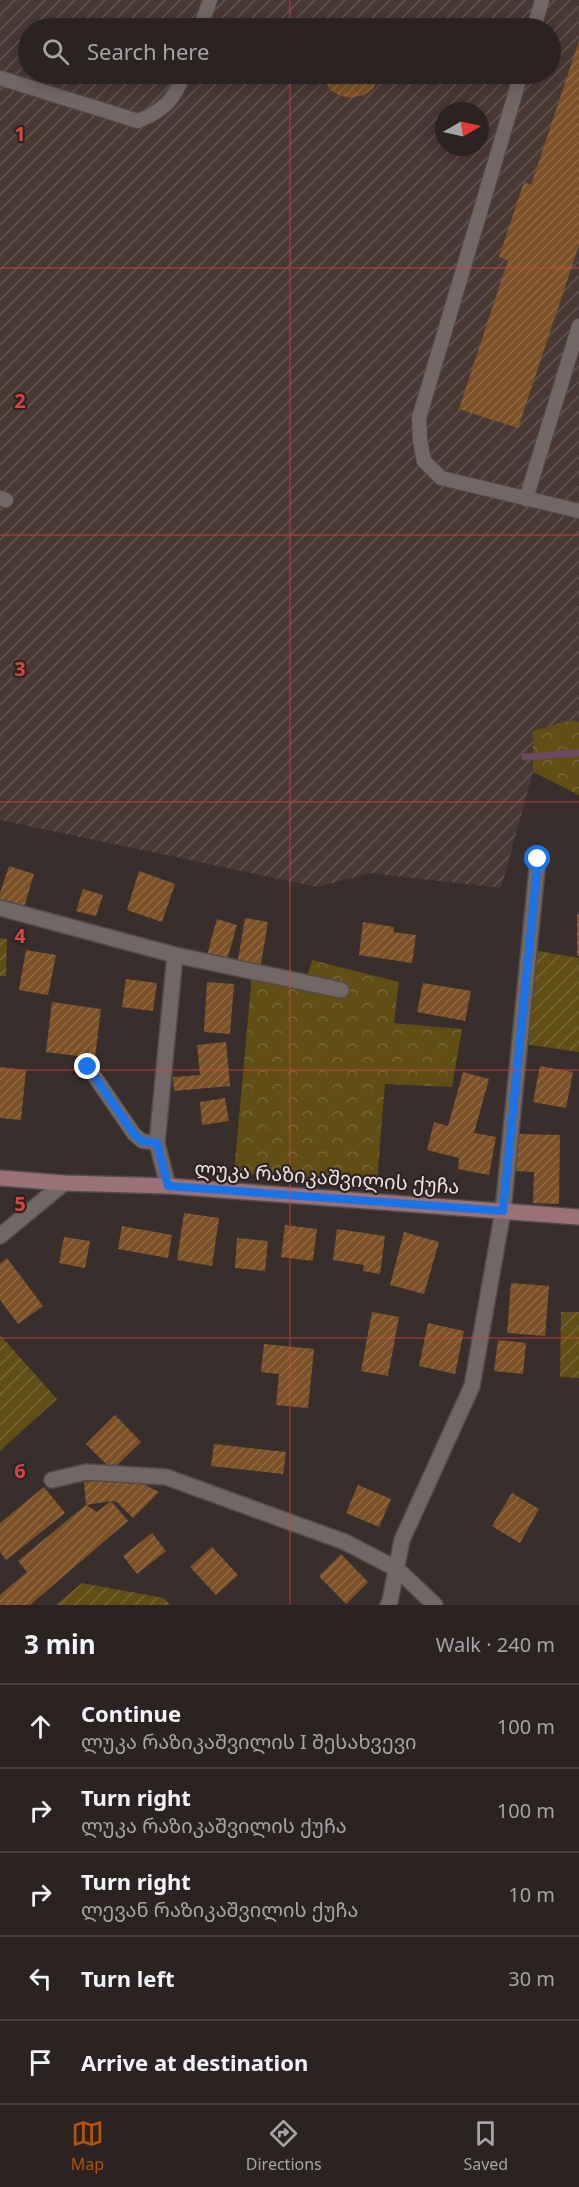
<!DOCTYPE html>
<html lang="en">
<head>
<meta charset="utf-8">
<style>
  body { margin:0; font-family:"Noto Sans","Noto Sans Georgian",sans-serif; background:#362f2e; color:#f1f3f6 }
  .compass { position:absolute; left:435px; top:102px; width:54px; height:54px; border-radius:50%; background:#2a2321; box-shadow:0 3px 15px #0003; rotate:81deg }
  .stop { position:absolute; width:18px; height:18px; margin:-14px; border:4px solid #1a73e8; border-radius:50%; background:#fff }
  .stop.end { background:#1a73e8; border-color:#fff; box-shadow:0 2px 6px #0008 }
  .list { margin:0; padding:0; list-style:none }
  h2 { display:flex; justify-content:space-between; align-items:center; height:78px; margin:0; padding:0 24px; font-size:26px }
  h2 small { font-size:20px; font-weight:400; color:#a5a4a5 }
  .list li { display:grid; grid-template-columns:39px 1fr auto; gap:18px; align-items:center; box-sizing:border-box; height:84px; padding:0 24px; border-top:2px solid #46403f }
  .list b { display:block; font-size:22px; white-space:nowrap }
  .list p { margin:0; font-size:20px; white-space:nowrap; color:#a5a4a5 }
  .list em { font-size:20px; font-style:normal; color:#a5a4a5 }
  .icon { flex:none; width:33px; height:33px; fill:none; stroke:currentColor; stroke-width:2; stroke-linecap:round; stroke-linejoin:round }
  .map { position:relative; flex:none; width:579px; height:1605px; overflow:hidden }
  .search { position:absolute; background:#2a2321; box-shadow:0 3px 15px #0003; left:18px; right:18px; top:18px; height:66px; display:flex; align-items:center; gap:15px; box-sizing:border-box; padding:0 21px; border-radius:33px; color:#a5a4a5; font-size:22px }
  .sheet { height:498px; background:#2a2321 }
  nav { display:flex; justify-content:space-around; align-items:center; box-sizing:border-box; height:84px; border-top:2px solid #46403f; background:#2a2321; font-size:16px; color:#a5a4a5 }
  nav a { display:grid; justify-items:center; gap:3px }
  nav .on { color:#b45309 }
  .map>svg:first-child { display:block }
  .industrial { fill:url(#industrial-furrows); fill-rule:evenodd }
  .forest { fill:url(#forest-crowns) }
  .garden { fill:url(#garden-furrows) }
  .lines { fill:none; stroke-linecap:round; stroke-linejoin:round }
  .stream { stroke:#6b4a61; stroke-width:7 }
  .building { fill:url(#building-hatch) }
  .lane-casing { stroke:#534c4a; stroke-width:16 }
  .street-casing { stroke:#534c4a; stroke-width:18 }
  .secondary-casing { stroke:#534c4a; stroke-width:18 }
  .lane { stroke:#716764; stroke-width:14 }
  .street { stroke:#716764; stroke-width:15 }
  .secondary { stroke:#9a7176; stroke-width:15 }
  .route { stroke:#1a73e8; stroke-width:8 }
  .grid { fill:none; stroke:#d94444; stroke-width:1.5; stroke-opacity:0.55 }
  .labels { text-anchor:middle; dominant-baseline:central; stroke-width:4.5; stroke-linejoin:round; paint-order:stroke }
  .street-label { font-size:20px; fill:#e7e1e0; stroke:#2e2523 }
  .grid-label { font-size:20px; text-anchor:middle; font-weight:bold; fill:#d94444; stroke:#2e2523; stroke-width:4.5; stroke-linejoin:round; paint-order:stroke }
</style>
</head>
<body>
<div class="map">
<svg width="579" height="1605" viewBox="0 0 579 1605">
  <defs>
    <pattern id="industrial-furrows" width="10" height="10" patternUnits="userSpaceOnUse" patternTransform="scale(1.5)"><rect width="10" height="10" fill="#493935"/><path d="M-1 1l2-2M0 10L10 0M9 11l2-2" fill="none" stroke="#635552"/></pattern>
    <pattern id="forest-crowns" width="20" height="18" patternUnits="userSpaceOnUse" patternTransform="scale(1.5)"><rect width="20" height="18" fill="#604e15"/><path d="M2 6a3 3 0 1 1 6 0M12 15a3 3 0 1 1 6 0" fill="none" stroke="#776737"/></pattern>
    <pattern id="garden-furrows" width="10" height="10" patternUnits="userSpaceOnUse" patternTransform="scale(1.5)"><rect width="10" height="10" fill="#604e15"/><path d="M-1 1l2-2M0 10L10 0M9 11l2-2" fill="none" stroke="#776737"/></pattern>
    <pattern id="building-hatch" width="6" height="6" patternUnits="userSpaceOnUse" patternTransform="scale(1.5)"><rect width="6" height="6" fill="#7d5126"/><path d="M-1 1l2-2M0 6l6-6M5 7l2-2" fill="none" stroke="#8f6a45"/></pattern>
  </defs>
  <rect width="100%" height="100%" fill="#382f2c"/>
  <!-- industrial -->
  <path class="industrial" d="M 0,0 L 579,0 L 579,722 L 570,720 L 533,731 L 533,772 L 501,888 L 370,873 L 317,887 L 0,820 ZM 28,28 L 550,28 L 550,74 L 28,74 ZM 444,111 L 480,111 L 480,147 L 444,147 Z"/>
  <!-- forest -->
  <g class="forest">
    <polygon points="570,720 579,722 579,795 533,772 533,731"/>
    <polygon points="312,960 399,982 394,1023 462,1029 452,1087 385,1084 377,1182 234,1173 252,974 323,994 327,978 308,974"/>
  </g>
  <!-- garden -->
  <g class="garden">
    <polygon points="0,938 7,939 6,976 0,976"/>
    <polygon points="533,950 579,958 579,1052 524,1044"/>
    <polygon points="561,1312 579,1312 579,1378 560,1377"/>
    <polygon points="0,1335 57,1399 0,1451"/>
    <polygon points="82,1583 164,1598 170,1605 56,1605"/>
  </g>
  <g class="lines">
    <!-- stream -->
    <polyline class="stream" points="525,757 579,753"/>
  </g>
  <!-- building -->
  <g class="building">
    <polygon points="579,41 579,245 518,428 459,409 508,260 499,257 524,182 531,185"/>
    <polygon points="322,74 380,74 373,89 364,95 349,98 339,95 330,90"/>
    <polygon points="9,866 34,874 23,910 0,902 0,893"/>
    <polygon points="139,871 175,884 162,922 127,910"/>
    <polygon points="83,889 103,895 96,916 76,911"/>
    <rect x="577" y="914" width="2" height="42"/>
    <polygon points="245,918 268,922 261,964 238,960"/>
    <polygon points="217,919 237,925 227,960 207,955"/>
    <polygon points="363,922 394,927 393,932 416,935 412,963 359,955"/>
    <polygon points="26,950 56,955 48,995 19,990"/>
    <polygon points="126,979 157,983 153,1011 122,1007"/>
    <polygon points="207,982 234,984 230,1034 204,1032"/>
    <polygon points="423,983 471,991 465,1021 417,1012"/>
    <polygon points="52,1002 101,1009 95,1058 46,1052"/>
    <polygon points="226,1042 230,1086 174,1091 173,1077 200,1075 197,1045"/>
    <polygon points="540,1066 573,1072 566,1108 533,1102"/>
    <polygon points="0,1067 26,1070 21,1120 0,1118"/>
    <polygon points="463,1072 489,1079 474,1133 496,1137 489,1175 458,1169 459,1158 427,1150 434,1122 448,1126"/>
    <polygon points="225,1098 229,1121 202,1125 200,1102"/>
    <polygon points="516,1134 560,1135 559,1204 533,1203 534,1172 515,1171"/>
    <polygon points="184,1213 219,1218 212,1266 177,1260"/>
    <polygon points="285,1225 317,1229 313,1261 281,1257"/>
    <polygon points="122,1226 172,1235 168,1258 118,1249"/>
    <polygon points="337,1229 385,1236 380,1274 363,1271 364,1265 333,1260"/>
    <polygon points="404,1232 439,1242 424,1294 390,1285"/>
    <polygon points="64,1237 90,1241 85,1268 59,1263"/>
    <polygon points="237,1238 268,1241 265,1271 235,1268"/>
    <polygon points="7,1258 43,1306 18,1324 0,1300 0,1264"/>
    <polygon points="511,1283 549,1286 545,1336 507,1333"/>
    <polygon points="372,1312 399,1317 388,1376 361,1371"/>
    <polygon points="428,1323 464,1331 455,1374 419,1366"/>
    <polygon points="498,1340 526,1343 523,1374 494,1371"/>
    <polygon points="264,1344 314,1349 308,1408 276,1405 279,1374 261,1372"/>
    <polygon points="115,1415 141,1442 112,1470 86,1444"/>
    <polygon points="214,1444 286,1452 283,1474 211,1466"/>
    <polygon points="132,1478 159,1492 133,1518 117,1502 111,1501 86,1505 84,1482"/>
    <polygon points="358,1485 391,1499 379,1527 346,1513"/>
    <polygon points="44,1487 65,1513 6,1560 0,1552 0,1523"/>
    <polygon points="512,1493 539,1509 520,1543 492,1526"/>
    <polygon points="111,1501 128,1521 30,1605 0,1605 0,1595 27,1572 18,1561 86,1505 97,1512"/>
    <polygon points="152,1533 166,1551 137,1574 123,1556"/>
    <polygon points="212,1547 238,1575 216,1595 190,1567"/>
    <polygon points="341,1554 368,1582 346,1604 319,1576"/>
  </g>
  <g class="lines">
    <defs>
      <g id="lane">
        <polyline points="200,28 210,0"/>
        <polyline points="534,28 542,0"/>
        <polyline points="521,74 419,418 420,440 424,461 441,478 579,511"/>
        <path d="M 0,78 L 138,121 C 163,111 175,99 184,74"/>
        <polyline points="0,498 6,500"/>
        <polyline points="526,499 579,326"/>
        <polyline points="88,1067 134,1134 142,1141 157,1143"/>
      </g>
      <g id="street">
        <polyline points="0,908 175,955 341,990"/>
        <polyline points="168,1186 157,1143 175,955"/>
        <polyline points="0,1236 64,1183"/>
        <polyline points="52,1480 86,1472 166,1477 345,1542 397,1569 435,1605"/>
        <polyline points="388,1605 390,1601 402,1540 472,1386 503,1211 538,859"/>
      </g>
      <polyline id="secondary" points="0,1178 64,1183 168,1186 579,1217"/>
    </defs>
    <!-- lane casing -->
    <use href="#lane" class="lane-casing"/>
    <!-- street casing -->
    <use href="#street" class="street-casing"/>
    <!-- secondary casing -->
    <use href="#secondary" class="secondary-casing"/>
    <!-- lane -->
    <use href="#lane" class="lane"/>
    <!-- street -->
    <use href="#street" class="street"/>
    <!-- secondary -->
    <use href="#secondary" class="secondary"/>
  </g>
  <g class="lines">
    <!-- route -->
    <polyline class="route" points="88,1067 134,1134 142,1141 157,1143 168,1186 503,1211 538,859"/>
  </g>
  <!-- grid -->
  <path class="grid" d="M 290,0 L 290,28M 290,74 L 290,1605M 0,268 L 579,268M 0,535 L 579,535M 0,802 L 579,802M 0,1070 L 579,1070M 0,1338 L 579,1338"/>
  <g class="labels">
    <!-- street labels -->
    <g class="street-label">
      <text transform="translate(327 1177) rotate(4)">ლუკა რაზიკაშვილის ქუჩა</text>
    </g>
  </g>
  <g class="grid-label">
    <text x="20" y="141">1</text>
    <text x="20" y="408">2</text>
    <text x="20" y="676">3</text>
    <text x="20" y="943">4</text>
    <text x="20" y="1211">5</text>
    <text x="20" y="1478">6</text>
  </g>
</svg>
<svg class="compass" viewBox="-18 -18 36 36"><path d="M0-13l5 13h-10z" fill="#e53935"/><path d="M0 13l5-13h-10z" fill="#a5a4a5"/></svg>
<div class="stop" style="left:538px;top:859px"></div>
<div class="stop end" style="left:88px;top:1067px"></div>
<div class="search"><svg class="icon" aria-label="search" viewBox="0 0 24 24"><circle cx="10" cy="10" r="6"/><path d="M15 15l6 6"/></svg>Search here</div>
</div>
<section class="sheet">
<h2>3 min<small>Walk · 240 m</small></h2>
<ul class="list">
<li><svg class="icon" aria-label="ahead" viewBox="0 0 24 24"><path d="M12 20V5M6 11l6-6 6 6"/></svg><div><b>Continue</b><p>ლუკა რაზიკაშვილის I შესახვევი</p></div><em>100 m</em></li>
<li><svg class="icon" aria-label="right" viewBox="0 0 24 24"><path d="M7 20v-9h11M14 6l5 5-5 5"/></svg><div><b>Turn right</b><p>ლუკა რაზიკაშვილის ქუჩა</p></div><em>100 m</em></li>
<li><svg class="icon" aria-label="right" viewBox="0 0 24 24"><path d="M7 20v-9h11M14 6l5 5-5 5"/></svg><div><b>Turn right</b><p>ლევან რაზიკაშვილის ქუჩა</p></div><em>10 m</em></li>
<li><svg class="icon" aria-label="left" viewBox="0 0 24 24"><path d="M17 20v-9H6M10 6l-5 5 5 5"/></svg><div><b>Turn left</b></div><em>30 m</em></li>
<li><svg class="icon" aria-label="arrive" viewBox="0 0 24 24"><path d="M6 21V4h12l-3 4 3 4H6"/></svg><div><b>Arrive at destination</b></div></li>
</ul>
</section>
<nav>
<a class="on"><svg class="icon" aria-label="map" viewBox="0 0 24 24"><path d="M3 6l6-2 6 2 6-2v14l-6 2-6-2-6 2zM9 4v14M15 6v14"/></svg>Map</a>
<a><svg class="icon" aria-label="directions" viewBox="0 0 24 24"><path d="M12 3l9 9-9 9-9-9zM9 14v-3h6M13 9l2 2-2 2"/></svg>Directions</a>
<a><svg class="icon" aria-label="saved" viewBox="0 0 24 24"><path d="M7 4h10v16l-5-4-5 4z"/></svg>Saved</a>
</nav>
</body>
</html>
